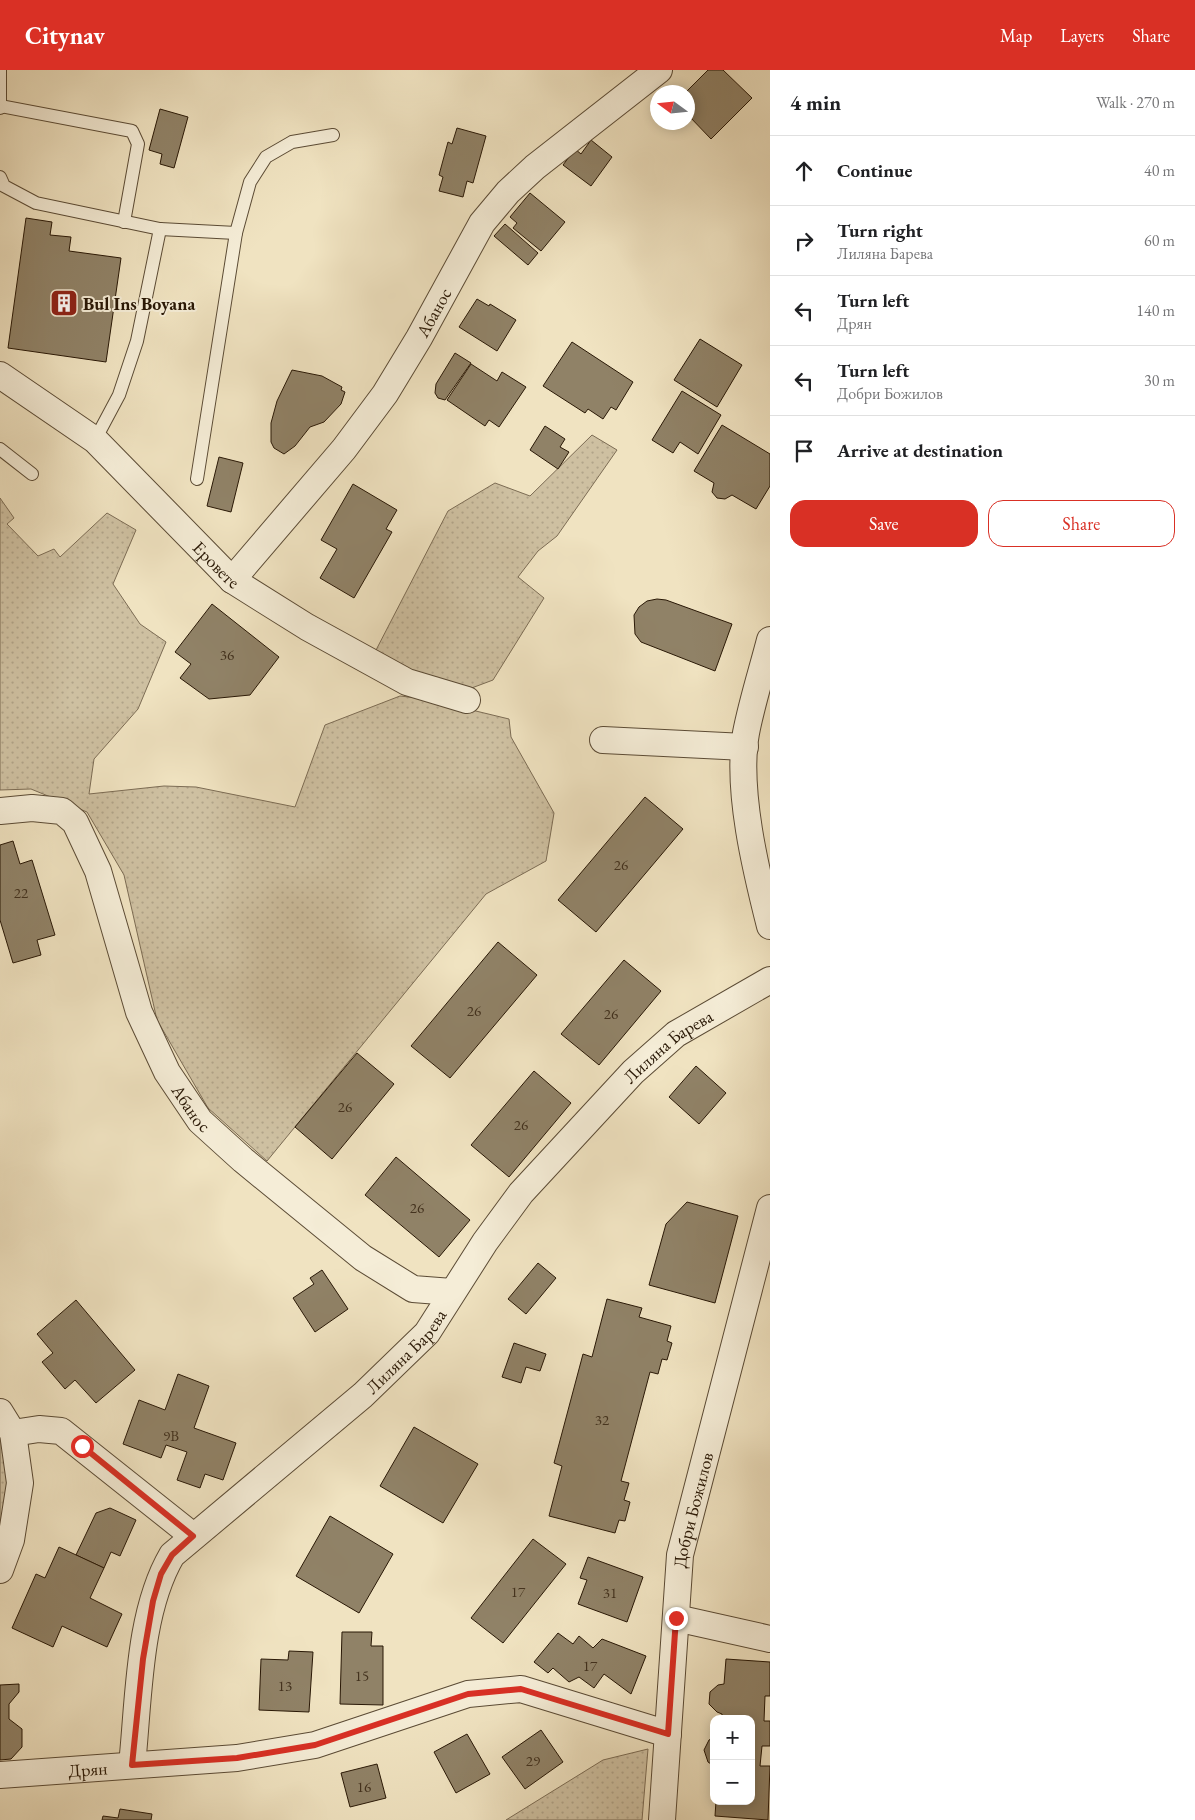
<!DOCTYPE html>
<html lang="en">
<head>
<meta charset="utf-8">
<style>
  body { margin:0; font-family:"EB Garamond",serif; background:#f2f2f2; color:#202124 }
  .controls { position:absolute; right:15px; bottom:15px; display:grid; overflow:hidden; border-radius:10px; box-shadow:0 2px 12px #0003 }
  .controls button { width:45px; height:45px; display:grid; place-items:center; padding:0; border:0; border-bottom:1px solid #e0e0e0; background:#fff; color:#202124; font:25px sans-serif }
  .compass { position:absolute; left:650px; top:15px; width:45px; height:45px; border-radius:50%; background:#fff; box-shadow:0 2px 12px #0003; rotate:285deg }
  .stop { position:absolute; width:15px; height:15px; margin:-11px; border:4px solid #d93025; border-radius:50%; background:#fff }
  .stop.end { background:#d93025; border-color:#fff; box-shadow:0 1px 5px #0008 }
  .list { margin:0; padding:0; list-style:none }
  h2 { display:flex; justify-content:space-between; align-items:center; height:65px; margin:0; padding:0 20px; font-size:21px }
  h2 small { font-size:16px; font-weight:400; color:#757577 }
  .list li { display:grid; grid-template-columns:32px 1fr auto; gap:15px; align-items:center; box-sizing:border-box; height:70px; padding:0 20px; border-top:1px solid #e0e0e0 }
  .list b { display:block; font-size:19px; white-space:nowrap }
  .list p { margin:0; font-size:16px; white-space:nowrap; color:#757577 }
  .list em { font-size:16px; font-style:normal; color:#757577 }
  .actions { display:flex; gap:10px; padding:15px 20px }
  .actions a { flex:1; padding:11px 0; border:1px solid #d93025; border-radius:15px; text-align:center; font-size:18px; color:#d93025 }
  .actions .main { background:#d93025; color:#fff }
  .icon { flex:none; width:28px; height:28px; fill:none; stroke:currentColor; stroke-width:2; stroke-linecap:round; stroke-linejoin:round }
  .map { position:relative; flex:none; width:770px; height:1750px; overflow:hidden }
  header { display:flex; align-items:center; gap:30px; box-sizing:border-box; height:70px; padding:0 25px; background:#d93025; color:#fff }
  header strong { font-size:24px }
  nav { display:flex; gap:28px; margin-inline-start:auto; font-size:18px }
  main { display:flex }
  aside { flex:1; background:#fff }
  .map>svg:first-child { display:block }
  .grass { fill:url(#grass-dots); stroke:#7c6c54 }
  .building { fill:#908267; stroke:#291806 }
  .lines { fill:none; stroke-linecap:round; stroke-linejoin:round }
  .lane-casing { stroke:#5b4b35; stroke-width:14 }
  .street-casing { stroke:#5b4b35; stroke-width:28 }
  .lane { stroke:#f5edd7; stroke-width:12 }
  .street { stroke:#f5edd7; stroke-width:26 }
  .route { stroke:#d93025; stroke-width:6 }
  .labels { text-anchor:middle; dominant-baseline:central; stroke-width:4; stroke-linejoin:round; paint-order:stroke }
  .number-label { font-size:15px; fill:#43321e }
  .poi-label { font-size:18px; font-weight:bold; fill:#291806; stroke:#f5edd7; text-anchor:start }
  .street-label { font-size:18px; fill:#291806; stroke:#f5edd7 }
</style>
</head>
<body>
<header>
<strong>Citynav</strong>
<nav><a>Map</a><a>Layers</a><a>Share</a></nav>
</header>
<main>
<div class="map">
<svg width="770" height="1750" viewBox="0 0 770 1750">
  <defs>
    <pattern id="grass-dots" width="8" height="8" patternUnits="userSpaceOnUse" patternTransform="scale(1.25)"><rect width="8" height="8" fill="#cec0a1"/><path d="M2 2h.1M6 6h.1" fill="none" stroke="#b1a489" stroke-width="1.8" stroke-linecap="round"/></pattern>
  </defs>
  <rect width="100%" height="100%" fill="#f0e3c1"/>
  <filter id="stains"><feTurbulence type="fractalNoise" baseFrequency=".004" numOctaves="4"/><feColorMatrix values="0 0 0 0 .2 0 0 0 0 .09 0 0 0 0 .02 0 0 0 .5 -.17"/></filter>
  <radialGradient id="worn" r=".72"><stop offset=".6" stop-color="#630" stop-opacity="0"/><stop offset="1" stop-color="#630" stop-opacity=".3"/></radialGradient>
  <!-- grass -->
  <g class="grass">
    <polygon points="592,365 617,380 557,466 538,481 518,507 544,528 493,610 469,619 411,603 375,582 448,441 495,413 530,426"/>
    <polygon points="0,428 14,448 7,454 38,486 54,479 60,487 107,443 136,460 113,514 140,554 166,572 138,639 94,689 89,724 164,716 196,717 295,737 325,655 400,626 426,629 509,649 511,667 554,743 546,791 486,824 267,1091 208,1038 157,950 124,805 87,742 31,719 0,720"/>
    <path d="M 0,1367 C 13,1407 9,1417 0,1457 Z"/>
    <polygon points="648,1679 642,1750 506,1750 603,1690"/>
  </g>
  <!-- building -->
  <g class="building">
    <polygon points="708,0 723,0 752,28 711,69 688,45 688,22 686,22"/>
    <polygon points="160,39 188,47 174,98 160,94 162,84 149,80"/>
    <polygon points="457,58 486,66 473,113 467,111 463,127 439,121 443,107 439,105 448,72 452,74"/>
    <polygon points="591,70 612,87 591,116 563,95 575,79 581,84"/>
    <polygon points="530,123 565,152 541,181 513,158 517,153 510,147"/>
    <polygon points="26,148 52,152 50,165 71,167 69,181 121,188 106,292 8,278"/>
    <polygon points="505,154 538,183 528,195 494,166"/>
    <polygon points="477,229 489,236 490,234 516,250 497,281 459,257"/>
    <polygon points="700,269 742,295 717,337 674,310"/>
    <polygon points="572,272 633,312 616,340 611,337 603,349 588,339 585,343 543,316"/>
    <polygon points="455,283 471,293 445,330 438,328 435,323 436,314"/>
    <polygon points="471,294 497,311 502,302 526,317 499,357 489,350 485,356 447,330"/>
    <polygon points="292,300 322,306 342,317 341,320 345,322 341,334 324,352 310,357 295,376 284,384 274,378 271,372 271,353 277,331"/>
    <polygon points="682,321 721,345 698,384 680,372 673,383 652,370"/>
    <polygon points="722,355 770,384 770,416 756,439 732,425 725,429 717,428 712,422 714,413 694,401"/>
    <polygon points="545,356 565,369 560,377 569,382 558,399 530,380"/>
    <polygon points="219,387 243,393 231,442 207,436"/>
    <polygon points="353,414 397,440 386,459 392,462 354,528 320,508 337,479 321,470"/>
    <polygon points="657,529 666,530 732,554 715,601 641,572 635,564 634,545 639,537 647,531"/>
    <polygon points="212,534 279,587 250,625 209,629 180,608 191,594 175,582"/>
    <polygon points="645,727 683,759 596,862 558,830"/>
    <polygon points="13,771 20,794 32,790 55,865 37,870 41,885 13,893 0,850 0,775"/>
    <polygon points="498,872 537,905 450,1008 411,976"/>
    <polygon points="624,890 661,921 599,995 561,964"/>
    <polygon points="357,983 394,1014 332,1089 295,1057"/>
    <polygon points="696,996 726,1023 699,1054 669,1027"/>
    <polygon points="534,1001 571,1033 509,1107 471,1075"/>
    <polygon points="396,1087 470,1150 439,1187 365,1125"/>
    <polygon points="687,1132 738,1146 715,1233 649,1215 666,1154"/>
    <polygon points="538,1193 556,1208 526,1244 508,1229"/>
    <polygon points="322,1200 348,1239 315,1262 293,1228 314,1214 310,1208"/>
    <polygon points="607,1229 642,1238 639,1247 671,1256 667,1271 672,1273 667,1290 662,1289 658,1304 650,1302 621,1411 629,1413 624,1430 630,1432 625,1451 619,1450 615,1463 549,1446 562,1396 554,1393 583,1284 592,1287"/>
    <polygon points="76,1230 135,1300 96,1333 75,1310 65,1319 42,1292 53,1283 37,1264"/>
    <polygon points="514,1273 546,1284 540,1301 526,1297 521,1313 502,1307"/>
    <polygon points="178,1304 209,1316 194,1358 236,1373 223,1410 205,1404 200,1418 177,1410 187,1382 166,1375 161,1388 123,1374 139,1330 165,1340"/>
    <polygon points="414,1357 478,1394 443,1453 380,1416"/>
    <polygon points="110,1438 136,1450 120,1486 111,1482 104,1498 76,1485 96,1443"/>
    <polygon points="330,1446 393,1484 359,1543 296,1506"/>
    <polygon points="533,1469 566,1494 503,1573 471,1548"/>
    <polygon points="59,1477 104,1498 90,1528 122,1544 107,1577 62,1556 53,1577 12,1558 36,1504 45,1508"/>
    <polygon points="588,1487 643,1507 627,1552 578,1534 587,1510 580,1508"/>
    <polygon points="342,1562 372,1562 371,1576 383,1576 383,1635 340,1634"/>
    <polygon points="558,1563 573,1574 579,1566 593,1578 602,1569 646,1586 631,1624 604,1604 594,1618 579,1607 569,1612 553,1598 548,1603 534,1592"/>
    <polygon points="289,1581 313,1582 309,1642 259,1640 261,1589 288,1590"/>
    <polygon points="726,1589 770,1592 770,1626 765,1626 764,1651 770,1651 770,1676 762,1676 760,1696 770,1696 768,1750 715,1746 716,1731 751,1731 751,1649 722,1649 722,1644 717,1642 709,1634 710,1622 718,1615 724,1614"/>
    <polygon points="19,1614 19,1622 9,1634 9,1649 22,1659 22,1677 11,1689 0,1690 0,1615"/>
    <polygon points="541,1660 563,1692 525,1719 502,1687"/>
    <polygon points="467,1664 490,1704 456,1723 434,1682"/>
    <polygon points="714,1667 714,1696 708,1692 704,1680 709,1670"/>
    <polygon points="377,1694 386,1728 350,1737 341,1703"/>
    <polygon points="120,1739 152,1744 151,1750 102,1750 103,1746 118,1748"/>
  </g>
  <g class="lines">
    <defs>
      <g id="lane">
        <polyline points="0,36 132,61 138,74 124,152"/>
        <polyline points="0,38 0,0"/>
        <polyline points="0,107 4,116 36,133 160,159 236,163"/>
        <polyline points="95,370 119,325 137,271 160,159"/>
        <polyline points="0,379 32,404"/>
        <polyline points="197,409 236,163 250,112 266,87 292,72 333,65"/>
      </g>
      <g id="street">
        <path id="s1" d="M 0,305 L 95,370 L 232,510 L 307,557 L 407,612 L 467,630"/>
        <path id="s2" d="M 232,510 L 344,379 L 385,324 L 419,268 L 482,153 L 508,122 L 535,97 L 659,0"/>
        <path d="M 770,570 C 762,601 752,632 746,663 C 736,719 756,801 770,856"/>
        <polyline points="603,670 745,677"/>
        <path id="s3" d="M 0,741 L 32,738 L 62,741 L 75,752 L 98,801 L 139,942 L 167,1002 L 200,1051 L 243,1090 L 363,1188 L 413,1219 L 452,1222"/>
        <polyline points="0,1342 13,1363 20,1413 11,1470 0,1500"/>
        <polyline points="13,1363 39,1359 61,1361 193,1466"/>
        <polyline points="676,1548 770,1569"/>
        <path id="s4" d="M 132,1695 C 139,1629 138,1543 172,1485 L 363,1325 L 427,1263 L 485,1172 L 521,1123 L 633,1002 L 676,964 L 770,910"/>
        <path id="s5" d="M 0,1705 L 237,1688 L 315,1675 L 468,1624 L 521,1619 L 668,1664"/>
        <path id="s6" d="M 662,1750 L 680,1485 L 770,1138"/>
      </g>
    </defs>
    <!-- lane casing -->
    <use href="#lane" class="lane-casing"/>
    <!-- street casing -->
    <use href="#street" class="street-casing"/>
    <!-- lane -->
    <use href="#lane" class="lane"/>
    <!-- street -->
    <use href="#street" class="street"/>
  </g>
  <g class="lines">
    <!-- route -->
    <polyline class="route" points="82,1376 193,1466 172,1485 161,1504 153,1531 143,1589 132,1695 237,1688 315,1675 468,1624 521,1619 668,1664 676,1548"/>
  </g>
  <!-- icons -->
  <defs>
    <symbol id="building-square" viewBox="-11 -11 22 22"><rect x="-9" y="-9" width="18" height="18" rx="4" fill="#8f2418" stroke="#f5edd7"/><path d="M-4-6H4V6H1V3H-1V6H-4ZM-2.5-4.3h1.7v1.8h-1.7ZM.8-4.3h1.7v1.8H.8ZM-2.5-1h1.7V.8h-1.7ZM.8-1h1.7V.8H.8Z" fill="#fff"/></symbol>
  </defs>
  <g fill-rule="evenodd">
    <use href="#building-square" x="48" y="217" width="32" height="32"/>
  </g>
  <g class="labels">
    <!-- number labels -->
    <g class="number-label">
      <text x="227" y="584">36</text>
      <text x="621" y="794">26</text>
      <text x="21" y="822">22</text>
      <text x="474" y="940">26</text>
      <text x="611" y="943">26</text>
      <text x="345" y="1036">26</text>
      <text x="521" y="1054">26</text>
      <text x="417" y="1137">26</text>
      <text x="602" y="1349">32</text>
      <text x="171" y="1365">9В</text>
      <text x="518" y="1521">17</text>
      <text x="610" y="1522">31</text>
      <text x="590" y="1595">17</text>
      <text x="362" y="1605">15</text>
      <text x="285" y="1615">13</text>
      <text x="533" y="1690">29</text>
      <text x="364" y="1716">16</text>
    </g>
    <!-- poi labels -->
    <g class="poi-label">
      <text x="83" y="233">Bul Ins Boyana</text>
    </g>
    <!-- street labels -->
    <g class="street-label">
      <text stroke="none"><textPath href="#s2" startOffset="336">Абанос</textPath></text>
      <text stroke="none"><textPath href="#s1" startOffset="289">Еровете</textPath></text>
      <text stroke="none"><textPath href="#s4" startOffset="931">Лиляна Барева</textPath></text>
      <text stroke="none"><textPath href="#s3" startOffset="390">Абанос</textPath></text>
      <text stroke="none"><textPath href="#s4" startOffset="526">Лиляна Барева</textPath></text>
      <text stroke="none"><textPath href="#s6" startOffset="312">Добри Божилов</textPath></text>
      <text stroke="none"><textPath href="#s5" startOffset="88">Дрян</textPath></text>
    </g>
  </g>
  <rect width="100%" height="100%" filter="url(#stains)"/>
  <rect width="100%" height="100%" fill="url(#worn)"/>
</svg>
<div class="controls">
<button>+</button>
<button>−</button>
</div>
<svg class="compass" viewBox="-18 -18 36 36"><path d="M0-13l5 13h-10z" fill="#e53935"/><path d="M0 13l5-13h-10z" fill="#757577"/></svg>
<div class="stop" style="left:82px;top:1376px"></div>
<div class="stop end" style="left:676px;top:1548px"></div>
</div>
<aside>
<h2>4 min<small>Walk · 270 m</small></h2>
<ul class="list">
<li><svg class="icon" aria-label="ahead" viewBox="0 0 24 24"><path d="M12 20V5M6 11l6-6 6 6"/></svg><div><b>Continue</b></div><em>40 m</em></li>
<li><svg class="icon" aria-label="right" viewBox="0 0 24 24"><path d="M7 20v-9h11M14 6l5 5-5 5"/></svg><div><b>Turn right</b><p>Лиляна Барева</p></div><em>60 m</em></li>
<li><svg class="icon" aria-label="left" viewBox="0 0 24 24"><path d="M17 20v-9H6M10 6l-5 5 5 5"/></svg><div><b>Turn left</b><p>Дрян</p></div><em>140 m</em></li>
<li><svg class="icon" aria-label="left" viewBox="0 0 24 24"><path d="M17 20v-9H6M10 6l-5 5 5 5"/></svg><div><b>Turn left</b><p>Добри Божилов</p></div><em>30 m</em></li>
<li><svg class="icon" aria-label="arrive" viewBox="0 0 24 24"><path d="M6 21V4h12l-3 4 3 4H6"/></svg><div><b>Arrive at destination</b></div></li>
</ul>
<div class="actions"><a class="main">Save</a><a>Share</a></div>
</aside>
</main>
</body>
</html>
